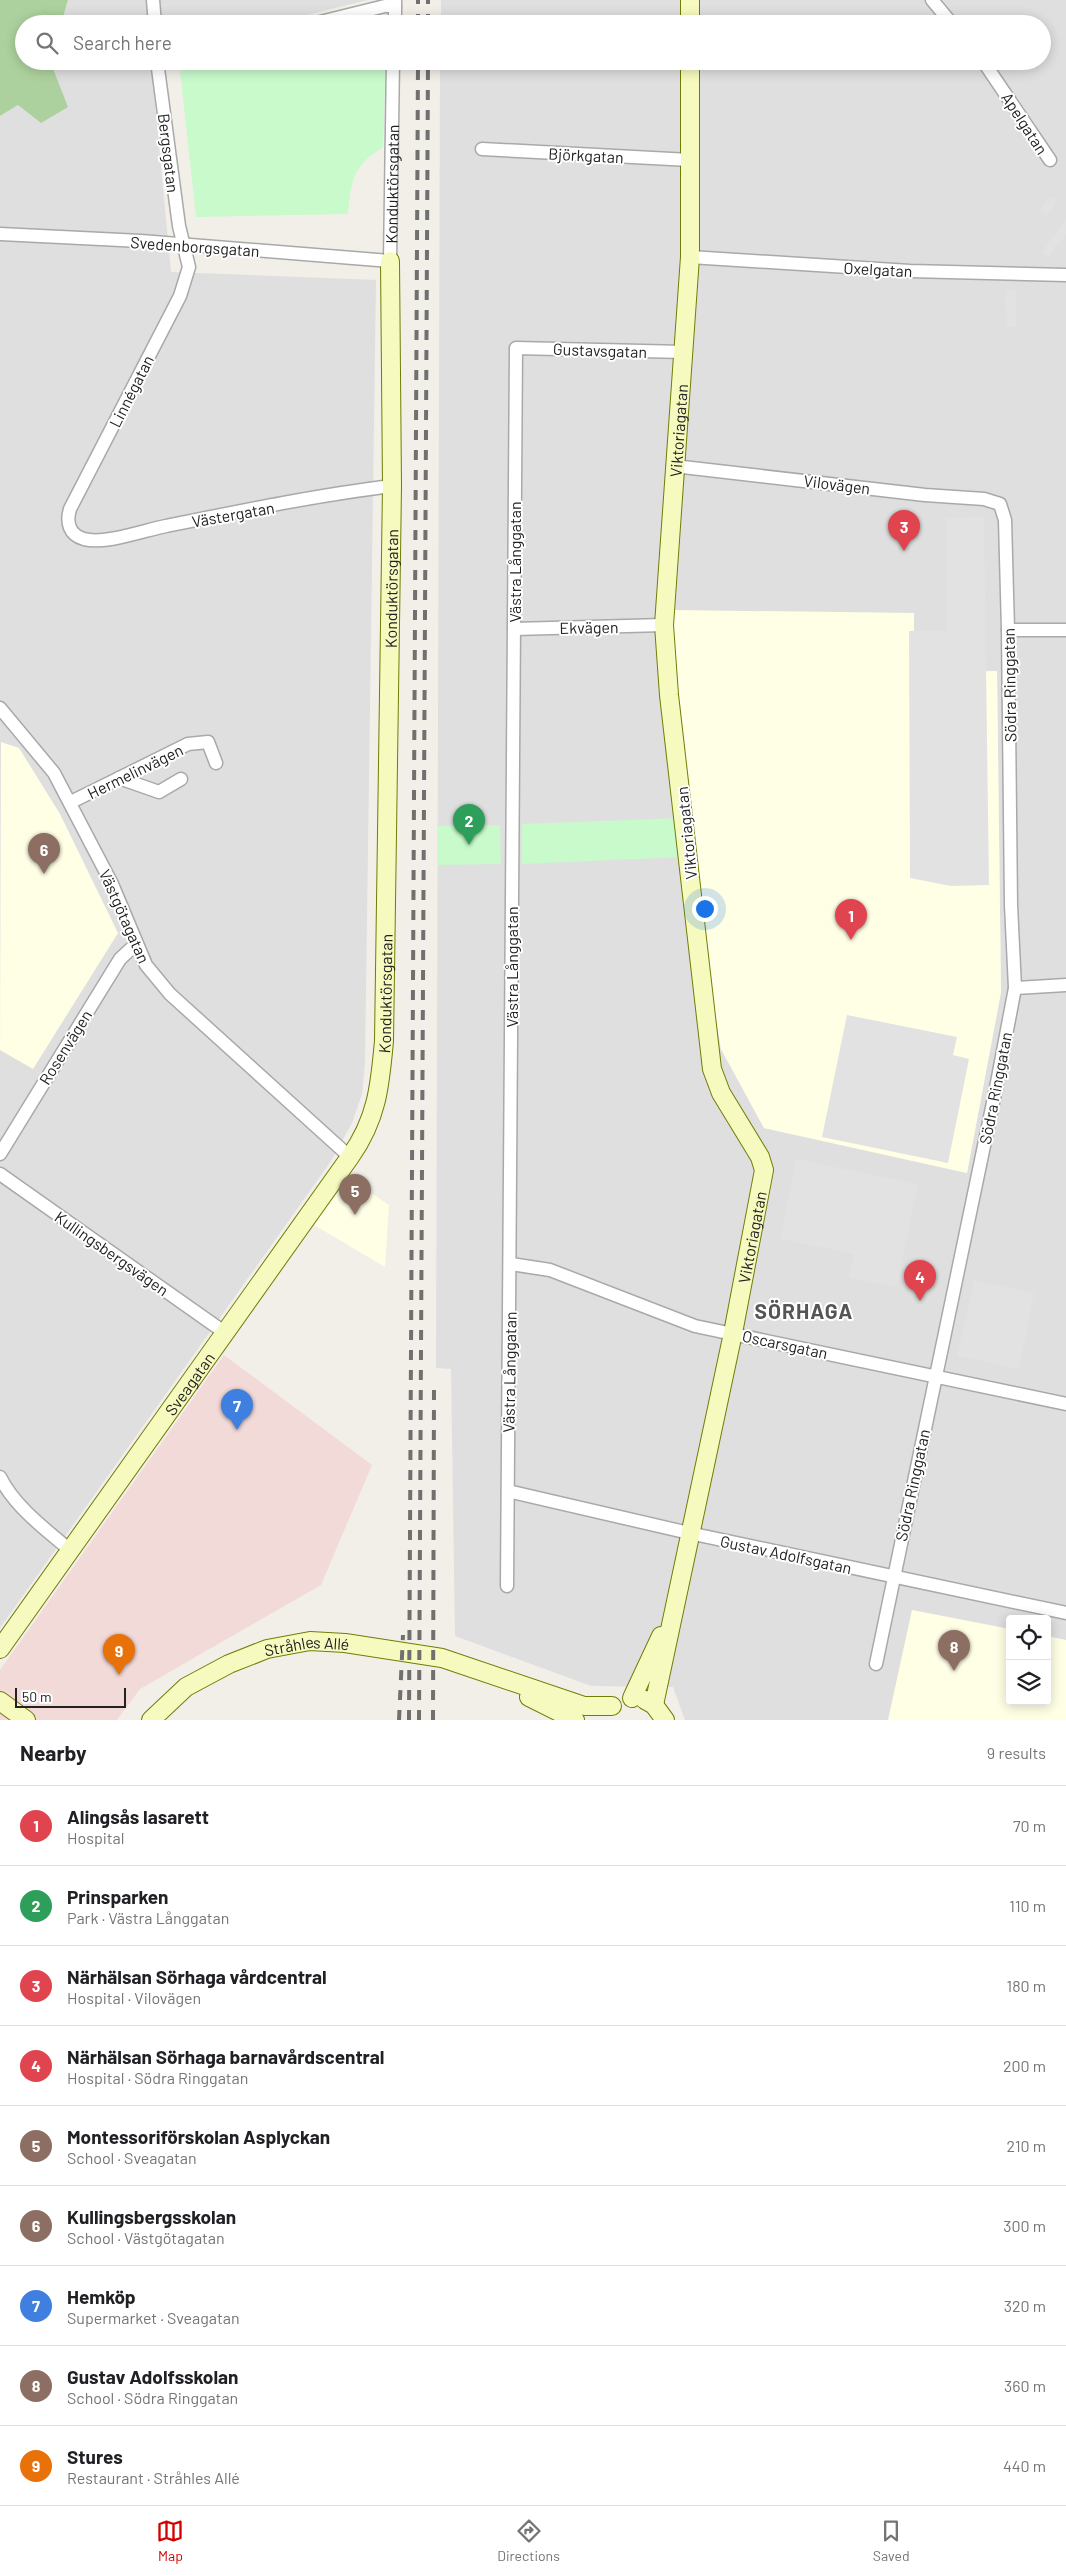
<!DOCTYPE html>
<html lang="en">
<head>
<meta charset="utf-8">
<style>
  body { margin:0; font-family:Barlow,sans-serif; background:#f2f2f2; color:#202124 }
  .controls { position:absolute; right:15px; bottom:15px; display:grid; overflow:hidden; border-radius:5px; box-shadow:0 2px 12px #0003 }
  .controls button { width:45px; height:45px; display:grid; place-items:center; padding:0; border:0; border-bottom:1px solid #e0e0e0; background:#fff; color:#202124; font:25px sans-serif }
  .scale { position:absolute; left:15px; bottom:12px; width:111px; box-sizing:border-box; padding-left:5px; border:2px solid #222; border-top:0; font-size:14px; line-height:18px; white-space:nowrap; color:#222; -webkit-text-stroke:4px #fff; paint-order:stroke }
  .you { position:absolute; left:704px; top:908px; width:18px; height:18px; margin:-12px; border:4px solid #fff; border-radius:50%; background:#1a73e8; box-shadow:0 0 0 8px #1a73e833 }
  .badge { display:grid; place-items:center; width:32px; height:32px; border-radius:50%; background:#d40000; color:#fff; font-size:16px; font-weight:700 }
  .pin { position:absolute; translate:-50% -41px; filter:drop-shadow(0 1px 2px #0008) }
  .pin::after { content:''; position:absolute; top:26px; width:18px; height:15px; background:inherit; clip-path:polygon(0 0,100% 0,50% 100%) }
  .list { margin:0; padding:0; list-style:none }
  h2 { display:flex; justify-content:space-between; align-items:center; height:65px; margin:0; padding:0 20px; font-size:21px }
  h2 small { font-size:16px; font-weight:400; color:#757577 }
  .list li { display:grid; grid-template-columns:32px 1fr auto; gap:15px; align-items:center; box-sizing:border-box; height:80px; padding:0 20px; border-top:1px solid #e0e0e0 }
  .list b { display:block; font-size:19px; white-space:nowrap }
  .list p { margin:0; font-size:16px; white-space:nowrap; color:#757577 }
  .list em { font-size:16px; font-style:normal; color:#757577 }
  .icon { flex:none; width:28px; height:28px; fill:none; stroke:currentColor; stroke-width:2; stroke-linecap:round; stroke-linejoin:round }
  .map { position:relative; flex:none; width:1066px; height:1720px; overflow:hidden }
  .search { position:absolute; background:#fff; box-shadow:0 2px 12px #0003; left:15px; right:15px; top:15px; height:55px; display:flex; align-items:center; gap:12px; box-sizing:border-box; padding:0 18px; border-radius:28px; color:#757577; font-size:19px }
  .sheet { height:785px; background:#fff }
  nav { display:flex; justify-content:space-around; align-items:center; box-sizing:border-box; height:70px; border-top:1px solid #e0e0e0; background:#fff; font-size:14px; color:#757577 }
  nav a { display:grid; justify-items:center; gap:2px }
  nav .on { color:#d40000 }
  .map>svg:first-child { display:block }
  .residential { fill:#e0dfdf; fill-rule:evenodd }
  .commercial { fill:#f2dad9 }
  .education { fill:#ffffe5 }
  .forest { fill:#add19e }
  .park { fill:#c8facc }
  .parking { fill:#e2e2e2 }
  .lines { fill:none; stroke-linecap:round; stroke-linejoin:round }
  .street-casing { stroke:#a9a9a9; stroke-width:15 }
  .secondary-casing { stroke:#707d05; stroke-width:20 }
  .street { stroke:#fff; stroke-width:12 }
  .secondary { stroke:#f7fabf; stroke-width:18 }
  .rail { stroke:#707070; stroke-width:4; stroke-dasharray:10 10; stroke-linecap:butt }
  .labels { text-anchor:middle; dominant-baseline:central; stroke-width:4; stroke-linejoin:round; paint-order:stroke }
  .street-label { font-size:16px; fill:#222; stroke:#fff }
  .district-label { font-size:21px; font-weight:bold; letter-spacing:1px; fill:#555; stroke:#fff }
</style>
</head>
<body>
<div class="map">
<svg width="1066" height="1720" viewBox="0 0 1066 1720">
  <rect width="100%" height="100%" fill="#f2efe9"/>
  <!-- residential -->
  <g class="residential">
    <polygon points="68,0 368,0 270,24 61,24"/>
    <path d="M 441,0 L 1066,0 L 1066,1720 L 685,1720 L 673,1687 L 591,1686 L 455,1636 L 451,1369 L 436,1368 L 440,61 L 1042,61 L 1042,24 L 441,24 ZM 914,613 L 913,673 L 997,671 L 1001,992 L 967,1173 L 764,1128 L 721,1049 L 694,888 ZM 1010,1619 L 1047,1619 L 1047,1701 L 1010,1701 Z"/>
    <polygon points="50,61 151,61 171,272 376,280 365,1063 362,1094 352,1123 331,1161 0,1628 0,116 18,105"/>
  </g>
  <!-- commercial -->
  <polygon class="commercial" points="224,1355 372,1465 321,1585 140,1689 117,1720 0,1720 0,1670"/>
  <!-- education -->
  <g class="education">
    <polygon points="671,610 914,613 913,673 997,671 1001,992 967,1173 764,1128 721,1049 694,888"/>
    <polygon points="1,742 19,748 60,814 118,933 33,1069 0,1050"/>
    <polygon points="349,1178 389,1205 385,1267 314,1225"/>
    <polygon points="912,1610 1010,1629 1010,1701 1047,1701 1047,1636 1066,1640 1066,1720 888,1720"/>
  </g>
  <!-- forest -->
  <polygon class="forest" points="0,0 68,0 61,24 24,24 24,61 50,61 68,107 41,123 18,105 0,116"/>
  <!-- park -->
  <g class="park">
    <path d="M 220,61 L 386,61 L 383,147 C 352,167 352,179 348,214 L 196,217 L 180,71 Z"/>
    <polygon points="680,818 684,857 522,864 522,824"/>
    <polygon points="500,825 501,864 438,865 438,826"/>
  </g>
  <!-- parking -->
  <g class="parking">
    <polygon points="1050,197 1057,202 1046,216 1039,210"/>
    <polygon points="1066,219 1066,234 1049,257 1042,252"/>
    <polygon points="1015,289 1017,327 1007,327 1005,290"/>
    <polygon points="984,517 989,885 951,886 910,878 909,631 947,631 946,518"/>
    <polygon points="847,1015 957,1037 953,1055 969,1059 948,1163 822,1137"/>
    <polygon points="796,1159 918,1184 897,1287 849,1277 854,1254 780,1239"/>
    <polygon points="974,1281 1034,1293 1019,1369 957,1356"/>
  </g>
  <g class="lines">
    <defs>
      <g id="street">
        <polyline points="153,0 155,24"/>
        <polyline points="932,0 952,24"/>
        <polyline points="312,24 385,6 395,6"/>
        <polyline points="395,24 395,0"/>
        <path d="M 157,61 L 179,226 L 189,267 L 180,296 L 70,509 C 66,522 69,535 84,539 C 104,545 145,530 166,526 C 240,511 318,495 392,486"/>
        <polyline points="983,61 1050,160"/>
        <polyline points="482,149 690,160"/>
        <path id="s1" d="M 0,234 L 141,241 L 390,261 L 393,61"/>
        <polyline points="690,257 910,271 1066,275"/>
        <polyline points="674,466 925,495 984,499 1000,504 1005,520 1008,630 1011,905 1015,988 995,1093 876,1664"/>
        <polyline points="514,629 664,625"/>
        <polyline points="1008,630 1066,630"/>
        <polyline points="0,708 54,773 112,884 146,965 170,994 350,1157"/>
        <polyline points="119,778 159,792 181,779"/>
        <polyline points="71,802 188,744 208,742 216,763"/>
        <polyline points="1015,988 1066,985"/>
        <polyline points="0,1154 120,959 136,944"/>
        <polyline points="0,1174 224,1332"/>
        <polyline points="511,1264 550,1270 695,1326 1066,1404"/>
        <path d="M 0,1477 C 15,1507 45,1529 70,1550"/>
        <polyline points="508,1491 689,1533 1066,1613"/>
        <polyline points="507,1586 516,348 684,352"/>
      </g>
      <g id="secondary">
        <polyline points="690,0 690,24"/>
        <path id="s2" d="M 0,1649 L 350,1157 C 377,1119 380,1086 384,1041 L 392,486 L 390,261"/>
        <polyline points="529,1697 575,1720"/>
        <polyline points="632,1698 661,1636"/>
        <polyline points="645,1700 654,1705 665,1720"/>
        <polyline points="0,1701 26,1720"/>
        <path id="s3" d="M 654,1705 L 733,1333 L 764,1170 L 760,1157 L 721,1093 L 712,1069 L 669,695 L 664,625 L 690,257 L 690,61"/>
        <path id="s4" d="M 151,1720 L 186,1687 L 229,1664 L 267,1649 L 310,1641 L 345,1643 L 442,1658 L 584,1706 L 612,1706"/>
      </g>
    </defs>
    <!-- street casing -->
    <use href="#street" class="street-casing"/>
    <!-- secondary casing -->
    <use href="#secondary" class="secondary-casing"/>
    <!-- street -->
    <use href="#street" class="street"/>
    <!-- secondary -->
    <use href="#secondary" class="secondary"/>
    <!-- rail -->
    <g class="rail">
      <polyline points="418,24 418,0"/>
      <polyline points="428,24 428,0"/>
      <polyline points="399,1720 403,1635"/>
      <polyline points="409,1720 418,61"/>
      <polyline points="419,1720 428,61"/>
      <polyline points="433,1720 434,1388"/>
    </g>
  </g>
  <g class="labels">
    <!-- street labels -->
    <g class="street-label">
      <text transform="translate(1025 123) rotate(57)">Apelgatan</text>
      <text transform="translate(169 153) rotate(83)">Bergsgatan</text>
      <text transform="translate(586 155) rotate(3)">Björkgatan</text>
      <text stroke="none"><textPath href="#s1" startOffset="468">Konduktörsgatan</textPath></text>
      <text transform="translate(195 246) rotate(4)">Svedenborgsgatan</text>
      <text transform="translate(878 269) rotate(3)">Oxelgatan</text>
      <text transform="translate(600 350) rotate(2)">Gustavsgatan</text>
      <text transform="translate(131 391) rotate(-63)">Linnégatan</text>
      <text stroke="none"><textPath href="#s3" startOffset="1302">Viktoriagatan</textPath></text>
      <text transform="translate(837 484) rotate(7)">Vilovägen</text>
      <text transform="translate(233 514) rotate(-10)">Västergatan</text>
      <text transform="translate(514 562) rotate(-90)">Västra Långgatan</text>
      <text stroke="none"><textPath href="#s2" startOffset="1179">Konduktörsgatan</textPath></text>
      <text transform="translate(589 627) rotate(-1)">Ekvägen</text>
      <text transform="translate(1009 685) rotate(-91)">Södra Ringgatan</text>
      <text transform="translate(135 771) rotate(-26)">Hermelinvägen</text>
      <text transform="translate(686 833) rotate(-96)">Viktoriagatan</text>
      <text transform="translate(125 916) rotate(66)">Västgötagatan</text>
      <text transform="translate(511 967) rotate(-90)">Västra Långgatan</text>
      <text stroke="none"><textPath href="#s2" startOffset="774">Konduktörsgatan</textPath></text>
      <text transform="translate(65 1047) rotate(-58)">Rosenvägen</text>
      <text transform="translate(995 1088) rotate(-79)">Södra Ringgatan</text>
      <text stroke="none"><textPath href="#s3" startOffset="478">Viktoriagatan</textPath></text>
      <text transform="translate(112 1253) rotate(35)">Kullingsbergsvägen</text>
      <text transform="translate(785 1344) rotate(12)">Oscarsgatan</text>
      <text transform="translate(509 1372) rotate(-89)">Västra Långgatan</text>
      <text stroke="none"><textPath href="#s2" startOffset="326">Sveagatan</textPath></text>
      <text transform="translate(912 1485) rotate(-78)">Södra Ringgatan</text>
      <text transform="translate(786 1554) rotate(12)">Gustav Adolfsgatan</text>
      <text stroke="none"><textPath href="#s4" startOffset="178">Stråhles Allé</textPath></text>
    </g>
    <!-- district labels -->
    <g class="district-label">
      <text x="804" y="1310">SÖRHAGA</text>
    </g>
  </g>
</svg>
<div class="controls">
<button><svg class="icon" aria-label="locate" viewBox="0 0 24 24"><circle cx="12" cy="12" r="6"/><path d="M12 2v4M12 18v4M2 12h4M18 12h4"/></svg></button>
<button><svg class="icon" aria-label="layers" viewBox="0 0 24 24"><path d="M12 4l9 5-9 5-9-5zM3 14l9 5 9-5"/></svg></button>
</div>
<div class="scale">50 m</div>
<div class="you"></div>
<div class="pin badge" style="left:851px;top:940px;background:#e0444e">1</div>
<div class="pin badge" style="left:469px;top:845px;background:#2e9e5b">2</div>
<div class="pin badge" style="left:904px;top:551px;background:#e0444e">3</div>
<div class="pin badge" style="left:920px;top:1301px;background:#e0444e">4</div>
<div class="pin badge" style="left:355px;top:1215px;background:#8d6e63">5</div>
<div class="pin badge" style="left:44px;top:874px;background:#8d6e63">6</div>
<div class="pin badge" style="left:237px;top:1430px;background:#3f7fe0">7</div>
<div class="pin badge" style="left:954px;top:1671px;background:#8d6e63">8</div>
<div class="pin badge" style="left:119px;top:1675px;background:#e8710a">9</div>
<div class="search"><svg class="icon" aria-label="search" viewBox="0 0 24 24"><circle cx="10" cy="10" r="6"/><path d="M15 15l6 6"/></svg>Search here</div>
</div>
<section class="sheet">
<h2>Nearby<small>9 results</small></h2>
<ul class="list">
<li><span class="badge" style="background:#e0444e">1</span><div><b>Alingsås lasarett</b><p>Hospital</p></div><em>70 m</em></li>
<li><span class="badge" style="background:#2e9e5b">2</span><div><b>Prinsparken</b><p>Park · Västra Långgatan</p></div><em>110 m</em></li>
<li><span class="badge" style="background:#e0444e">3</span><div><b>Närhälsan Sörhaga vårdcentral</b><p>Hospital · Vilovägen</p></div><em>180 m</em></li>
<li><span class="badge" style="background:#e0444e">4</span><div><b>Närhälsan Sörhaga barnavårdscentral</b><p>Hospital · Södra Ringgatan</p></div><em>200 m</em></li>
<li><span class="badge" style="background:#8d6e63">5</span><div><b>Montessoriförskolan Asplyckan</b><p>School · Sveagatan</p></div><em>210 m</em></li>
<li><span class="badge" style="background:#8d6e63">6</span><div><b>Kullingsbergsskolan</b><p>School · Västgötagatan</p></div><em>300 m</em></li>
<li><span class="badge" style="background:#3f7fe0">7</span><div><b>Hemköp</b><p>Supermarket · Sveagatan</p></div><em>320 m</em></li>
<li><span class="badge" style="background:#8d6e63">8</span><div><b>Gustav Adolfsskolan</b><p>School · Södra Ringgatan</p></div><em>360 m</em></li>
<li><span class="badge" style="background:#e8710a">9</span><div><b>Stures</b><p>Restaurant · Stråhles Allé</p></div><em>440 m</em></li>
</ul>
</section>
<nav>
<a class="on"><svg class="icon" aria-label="map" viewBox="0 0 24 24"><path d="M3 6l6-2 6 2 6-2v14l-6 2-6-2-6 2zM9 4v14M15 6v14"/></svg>Map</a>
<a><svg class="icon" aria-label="directions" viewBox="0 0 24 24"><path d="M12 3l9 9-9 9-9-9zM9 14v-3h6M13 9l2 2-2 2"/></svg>Directions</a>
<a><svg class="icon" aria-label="saved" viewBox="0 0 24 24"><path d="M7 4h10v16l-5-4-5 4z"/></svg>Saved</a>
</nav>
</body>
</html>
